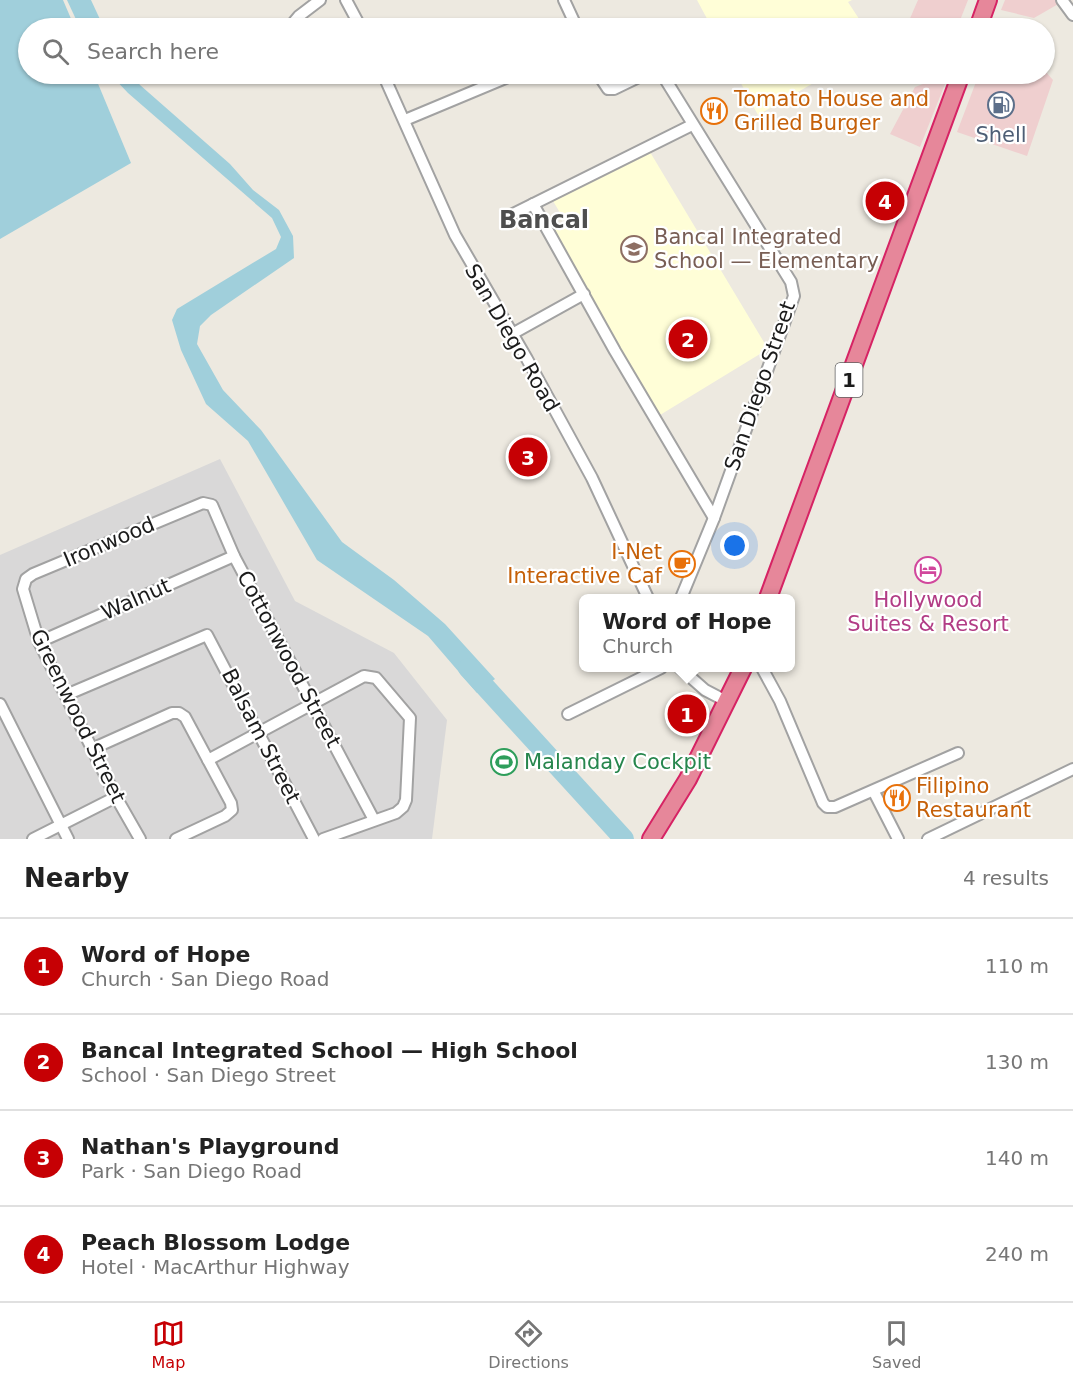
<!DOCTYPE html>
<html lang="en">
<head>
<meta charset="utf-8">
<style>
  body { margin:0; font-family:"DejaVu Sans",sans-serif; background:#f6f6f6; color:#222 }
  .you { position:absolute; left:735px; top:546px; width:21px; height:21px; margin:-15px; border:4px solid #fff; border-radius:50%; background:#1a73e8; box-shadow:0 0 0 9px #1a73e833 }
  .badge { display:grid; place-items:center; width:39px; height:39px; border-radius:50%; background:#c60004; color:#fff; font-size:20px; font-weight:700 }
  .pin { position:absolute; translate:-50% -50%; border:3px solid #fff; box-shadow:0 2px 6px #0006 }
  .popup { position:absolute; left:579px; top:594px; width:216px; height:78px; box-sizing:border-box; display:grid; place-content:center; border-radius:9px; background:#fff; filter:drop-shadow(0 2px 4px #0005); font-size:20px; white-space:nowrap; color:#767676 }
  .popup b { font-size:22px; color:#222 }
  .popup::after { content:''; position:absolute; left:50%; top:100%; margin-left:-12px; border:12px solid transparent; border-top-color:#fff }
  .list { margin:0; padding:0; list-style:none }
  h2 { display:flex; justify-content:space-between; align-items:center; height:78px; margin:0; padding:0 24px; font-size:26px }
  h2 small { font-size:20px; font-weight:400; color:#767676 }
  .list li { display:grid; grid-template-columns:39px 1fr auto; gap:18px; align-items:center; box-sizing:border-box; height:96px; padding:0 24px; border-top:2px solid #e0e0e0 }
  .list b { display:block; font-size:22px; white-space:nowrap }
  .list p { margin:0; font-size:20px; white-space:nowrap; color:#767676 }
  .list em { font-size:20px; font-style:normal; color:#767676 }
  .icon { flex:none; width:33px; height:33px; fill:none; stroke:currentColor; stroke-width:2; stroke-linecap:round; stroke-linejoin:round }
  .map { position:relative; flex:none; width:1073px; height:839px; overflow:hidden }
  .search { position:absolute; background:#fff; box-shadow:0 2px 4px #0004; left:18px; right:18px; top:18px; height:66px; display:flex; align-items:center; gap:15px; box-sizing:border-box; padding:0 21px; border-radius:33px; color:#767676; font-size:22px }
  .sheet { height:462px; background:#fff }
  nav { display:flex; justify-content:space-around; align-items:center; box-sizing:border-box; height:84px; border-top:2px solid #e0e0e0; background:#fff; font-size:16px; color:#767676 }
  nav a { display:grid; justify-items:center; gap:3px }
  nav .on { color:#c60004 }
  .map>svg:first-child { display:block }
  .residential { fill:#d9d8d8 }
  .commercial { fill:#efcfcf }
  .education { fill:#fffed7 }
  .park { fill:#bbf9bf }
  .water { fill:#a0cfdb }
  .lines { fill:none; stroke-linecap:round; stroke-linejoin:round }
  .river { stroke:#a0cfdb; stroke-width:20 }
  .minor-casing { stroke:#a2a2a2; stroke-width:14 }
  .highway-casing { stroke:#d62364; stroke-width:20 }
  .minor { stroke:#fff; stroke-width:10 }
  .highway { stroke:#e6879a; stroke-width:16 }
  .labels { text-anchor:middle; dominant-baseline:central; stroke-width:4.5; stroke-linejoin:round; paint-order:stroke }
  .shield { fill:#fff; stroke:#5f5f5f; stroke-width:1.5 }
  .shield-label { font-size:20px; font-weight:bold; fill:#1b1b1b }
  .food-label { font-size:21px; fill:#c56008; stroke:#fff; text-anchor:start }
  .service-label { font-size:21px; fill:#4e5e75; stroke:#fff }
  .education-label { font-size:21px; fill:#785e54; stroke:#fff; text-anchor:start }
  .street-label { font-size:21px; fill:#1b1b1b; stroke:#fff }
  .hotel-label { font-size:21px; fill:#b23c85; stroke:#fff }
  .leisure-label { font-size:21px; fill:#27864d; stroke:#fff; text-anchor:start }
  .quarter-label { font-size:24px; font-weight:bold; fill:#4e4e4e; stroke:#fff }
</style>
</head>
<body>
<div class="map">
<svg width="1073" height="839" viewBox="0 0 1073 839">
  <rect width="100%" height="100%" fill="#ede9e0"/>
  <!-- residential -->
  <polygon class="residential" points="220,459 295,601 394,653 447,720 432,839 0,839 0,555"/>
  <!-- commercial -->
  <g class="commercial">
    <polygon points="918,0 968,0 957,28 919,28 908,23"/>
    <polygon points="1005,0 1057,0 1060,3 1034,18 1001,10"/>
    <polygon points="1045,71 1053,80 1027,156 957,132 979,74 1044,74"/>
    <polygon points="949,74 920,147 890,134 915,87"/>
  </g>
  <!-- education -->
  <g class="education">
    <polygon points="697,0 852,0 848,2 865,28 712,28"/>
    <polygon points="736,74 829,74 758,115"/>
    <polygon points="650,152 768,349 660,415 549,229 565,221 553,201"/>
  </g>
  <!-- park -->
  <polygon class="park" points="542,442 548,457 514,473 508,458"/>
  <!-- water -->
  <g class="water">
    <polygon points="0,0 63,0 75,28 28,28 28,74 94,74 131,163 0,239"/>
    <polygon points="67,0 91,0 104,28 80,28"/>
    <polygon points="110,74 132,74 140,85 230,164 253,190 279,210 293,236 294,258 211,315 200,326 197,344 223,390 261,430 342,542 394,580 445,624 495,679 477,693 428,636 317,560 248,441 206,404 181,350 172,320 177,309 276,249 281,237 272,218 128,93"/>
  </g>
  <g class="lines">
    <!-- river -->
    <polyline class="river" points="468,668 624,839"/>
    <defs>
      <g id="minor">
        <polyline points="346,0 361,28"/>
        <polyline points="564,0 577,28"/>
        <polyline points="1062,0 1073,15"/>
        <polyline points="289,28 299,16 320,0"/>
        <polyline points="383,74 455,235 527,359 592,478 648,598"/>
        <polyline points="598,74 608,89 614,89 645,74"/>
        <polyline points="662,74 791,282 794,296 714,518 681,598"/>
        <polyline points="405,120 515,74"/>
        <polyline points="533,204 615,351 714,518"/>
        <polyline points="507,217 692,125"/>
        <polyline points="512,334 584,294"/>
        <polyline points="39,642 234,556"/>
        <polyline points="680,668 705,690 728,702"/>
        <polyline points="762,668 780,701 823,803 827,807 835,807 958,753"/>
        <polyline points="66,695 207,635 314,839"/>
        <polyline points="0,704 68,839"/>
        <polyline points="568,714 661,668"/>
        <polyline points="94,748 172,713 179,713 185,717 231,803 232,810 225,816 176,839"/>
        <polyline points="208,760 364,676 376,678 410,718 406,800 403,807 396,813 323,839"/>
        <polyline points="874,792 898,839"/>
        <polyline points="33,839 116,797"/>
        <polyline points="140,839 116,797 39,642 23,589 26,579 33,574 203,503 212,505 234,556 374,820"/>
        <polyline points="928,839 1073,769"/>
      </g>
      <g id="highway">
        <polyline points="978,28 988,0"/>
        <polyline points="768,598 961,74"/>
        <polyline points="651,839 688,779 743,668"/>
      </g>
    </defs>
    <!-- minor casing -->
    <use href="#minor" class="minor-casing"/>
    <!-- highway casing -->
    <use href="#highway" class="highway-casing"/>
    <!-- minor -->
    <use href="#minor" class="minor"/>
    <!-- highway -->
    <use href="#highway" class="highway"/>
  </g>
  <!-- icons -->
  <defs>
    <symbol id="fuel-ring" viewBox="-11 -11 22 22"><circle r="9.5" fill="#fff" stroke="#5c6f8a" stroke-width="1.5"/><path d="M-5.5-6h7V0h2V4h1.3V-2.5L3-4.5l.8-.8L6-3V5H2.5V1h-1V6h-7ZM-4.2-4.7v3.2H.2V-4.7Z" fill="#5c6f8a"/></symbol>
    <symbol id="restaurant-ring" viewBox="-11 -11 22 22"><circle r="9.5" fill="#fff" stroke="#e8710a" stroke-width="1.5"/><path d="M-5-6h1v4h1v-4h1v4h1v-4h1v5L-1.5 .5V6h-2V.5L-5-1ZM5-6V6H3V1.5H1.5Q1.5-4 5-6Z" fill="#e8710a"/></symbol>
    <symbol id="school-ring" viewBox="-11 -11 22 22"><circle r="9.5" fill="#fff" stroke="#8d6e63" stroke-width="1.5"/><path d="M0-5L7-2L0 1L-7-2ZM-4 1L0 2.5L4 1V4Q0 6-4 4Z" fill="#8d6e63"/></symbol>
    <symbol id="cafe-ring" viewBox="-11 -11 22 22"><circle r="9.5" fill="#fff" stroke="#e8710a" stroke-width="1.5"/><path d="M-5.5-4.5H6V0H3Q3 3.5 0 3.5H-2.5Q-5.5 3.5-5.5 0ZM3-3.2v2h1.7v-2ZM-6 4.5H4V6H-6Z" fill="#e8710a"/></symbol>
    <symbol id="hotel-ring" viewBox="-11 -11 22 22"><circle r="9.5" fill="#fff" stroke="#d1479c" stroke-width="1.5"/><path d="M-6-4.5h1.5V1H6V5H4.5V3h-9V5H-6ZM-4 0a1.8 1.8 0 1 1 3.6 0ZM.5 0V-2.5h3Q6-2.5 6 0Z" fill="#d1479c"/></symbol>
    <symbol id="stadium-ring" viewBox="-11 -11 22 22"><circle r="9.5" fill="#fff" stroke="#2e9e5b" stroke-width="1.5"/><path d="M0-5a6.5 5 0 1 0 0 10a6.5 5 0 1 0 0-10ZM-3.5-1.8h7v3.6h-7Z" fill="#2e9e5b"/></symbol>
  </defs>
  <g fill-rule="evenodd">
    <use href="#fuel-ring" x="986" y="90" width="30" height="30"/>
    <use href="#restaurant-ring" x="699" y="96" width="30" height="30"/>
    <use href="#school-ring" x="619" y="234" width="30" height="30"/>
    <use href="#cafe-ring" x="667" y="549" width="30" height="30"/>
    <use href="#hotel-ring" x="913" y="555" width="30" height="30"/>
    <use href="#stadium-ring" x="489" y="747" width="30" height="30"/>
    <use href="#restaurant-ring" x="882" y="783" width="30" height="30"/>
  </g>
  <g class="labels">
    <!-- shield labels -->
    <rect class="shield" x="835.5" y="363" width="27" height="34" rx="4.5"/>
    <g class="shield-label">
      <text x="849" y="380">1</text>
    </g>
    <!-- food labels -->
    <g class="food-label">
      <text x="734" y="99">Tomato House and<tspan x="734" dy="24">Grilled Burger</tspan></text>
      <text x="662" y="552" text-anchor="end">I-Net<tspan x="662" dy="24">Interactive Caf</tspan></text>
      <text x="916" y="786">Filipino<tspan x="916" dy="24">Restaurant</tspan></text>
    </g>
    <!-- service labels -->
    <g class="service-label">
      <text x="1001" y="135">Shell</text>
    </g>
    <!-- education labels -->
    <g class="education-label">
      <text x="654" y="237">Bancal Integrated<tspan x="654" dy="24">School — Elementary</tspan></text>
    </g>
    <!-- street labels -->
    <g class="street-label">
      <text transform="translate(512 338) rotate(60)">San Diego Road</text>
      <text transform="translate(760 386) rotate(-71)">San Diego Street</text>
      <text transform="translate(109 542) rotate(-23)">Ironwood</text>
      <text transform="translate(136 599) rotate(-24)">Walnut</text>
      <text transform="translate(289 659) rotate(62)">Cottonwood Street</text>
      <text transform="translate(78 716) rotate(64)">Greenwood Street</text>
      <text transform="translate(261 736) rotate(63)">Balsam Street</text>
    </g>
    <!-- hotel labels -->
    <g class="hotel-label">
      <text x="928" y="600">Hollywood<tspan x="928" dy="24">Suites &amp; Resort</tspan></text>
    </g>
    <!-- leisure labels -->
    <g class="leisure-label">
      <text x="524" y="762">Malanday Cockpit</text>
    </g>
    <!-- quarter labels -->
    <g class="quarter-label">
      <text x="544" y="220">Bancal</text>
    </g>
  </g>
</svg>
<div class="you"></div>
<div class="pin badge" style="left:687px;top:714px">1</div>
<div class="popup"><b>Word of Hope</b>Church</div>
<div class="pin badge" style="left:688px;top:339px">2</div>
<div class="pin badge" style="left:528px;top:457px">3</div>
<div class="pin badge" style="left:885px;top:201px">4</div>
<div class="search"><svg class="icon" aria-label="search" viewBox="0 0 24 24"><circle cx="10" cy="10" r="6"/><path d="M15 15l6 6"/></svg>Search here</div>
</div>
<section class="sheet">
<h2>Nearby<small>4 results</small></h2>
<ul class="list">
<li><span class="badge">1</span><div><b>Word of Hope</b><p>Church · San Diego Road</p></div><em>110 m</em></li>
<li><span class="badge">2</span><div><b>Bancal Integrated School — High School</b><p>School · San Diego Street</p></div><em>130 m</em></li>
<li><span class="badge">3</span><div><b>Nathan's Playground</b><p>Park · San Diego Road</p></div><em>140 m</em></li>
<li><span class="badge">4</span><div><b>Peach Blossom Lodge</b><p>Hotel · MacArthur Highway</p></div><em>240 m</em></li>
</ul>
</section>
<nav>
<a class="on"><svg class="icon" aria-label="map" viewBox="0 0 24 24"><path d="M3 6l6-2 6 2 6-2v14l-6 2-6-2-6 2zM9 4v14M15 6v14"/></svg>Map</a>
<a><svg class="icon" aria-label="directions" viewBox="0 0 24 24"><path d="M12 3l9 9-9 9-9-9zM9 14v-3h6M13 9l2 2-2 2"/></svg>Directions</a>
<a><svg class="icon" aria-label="saved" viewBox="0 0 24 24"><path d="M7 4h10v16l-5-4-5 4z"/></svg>Saved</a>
</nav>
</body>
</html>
